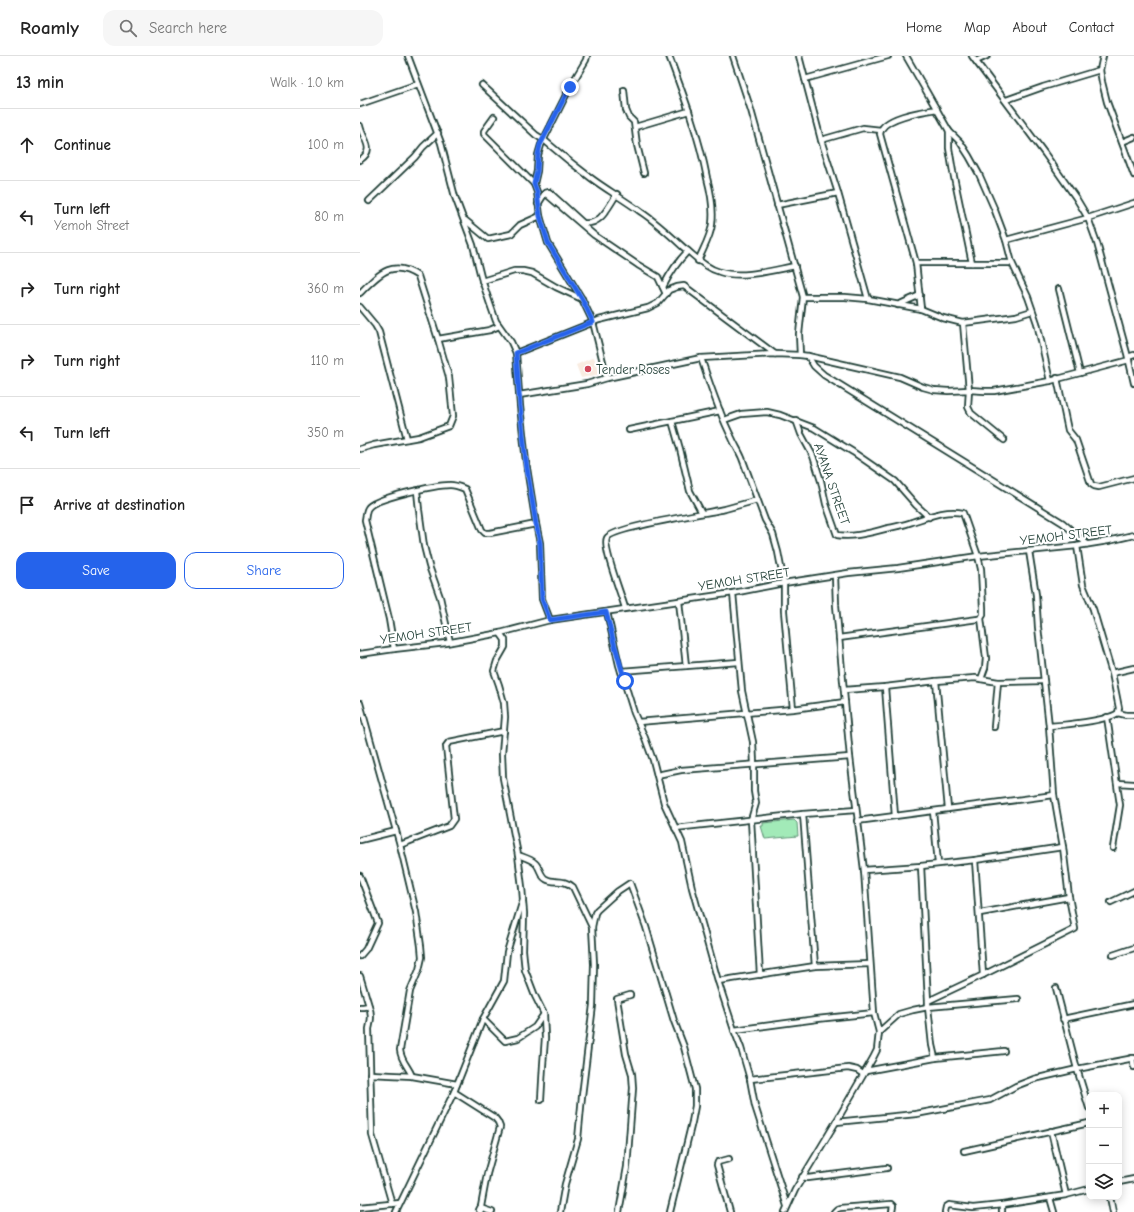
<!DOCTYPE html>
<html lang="en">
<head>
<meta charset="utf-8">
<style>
  body { margin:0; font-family:"Comic Neue",sans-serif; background:#f6f6f6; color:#222 }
  .controls { position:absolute; right:12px; bottom:12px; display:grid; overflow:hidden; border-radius:8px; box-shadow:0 2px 10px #0003 }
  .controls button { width:36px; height:36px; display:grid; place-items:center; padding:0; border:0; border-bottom:1px solid #e0e0e0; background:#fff; color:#222; font:20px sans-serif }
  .stop { position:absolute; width:12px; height:12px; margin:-9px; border:3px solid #2563eb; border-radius:50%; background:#fff }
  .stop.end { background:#2563eb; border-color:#fff; box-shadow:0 1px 4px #0008 }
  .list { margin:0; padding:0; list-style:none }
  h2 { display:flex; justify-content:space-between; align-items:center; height:52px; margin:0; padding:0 16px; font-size:17px }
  h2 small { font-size:13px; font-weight:400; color:#767676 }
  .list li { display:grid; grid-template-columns:26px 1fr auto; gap:12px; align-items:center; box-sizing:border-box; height:72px; padding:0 16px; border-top:1px solid #e0e0e0 }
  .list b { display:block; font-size:15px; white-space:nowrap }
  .list p { margin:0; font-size:13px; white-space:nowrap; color:#767676 }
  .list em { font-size:13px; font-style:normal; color:#767676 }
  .actions { display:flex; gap:8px; padding:12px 16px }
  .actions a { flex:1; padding:9px 0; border:1px solid #2563eb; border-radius:12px; text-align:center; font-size:14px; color:#2563eb }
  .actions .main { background:#2563eb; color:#fff }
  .icon { flex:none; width:22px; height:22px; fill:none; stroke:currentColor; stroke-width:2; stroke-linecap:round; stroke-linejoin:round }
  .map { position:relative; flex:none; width:774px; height:1156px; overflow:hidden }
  header { display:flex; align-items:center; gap:24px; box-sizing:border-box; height:56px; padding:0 20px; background:#fff; border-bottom:1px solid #e0e0e0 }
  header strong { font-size:19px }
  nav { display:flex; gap:22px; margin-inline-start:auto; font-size:14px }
  .search { width:280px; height:36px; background:#f6f6f6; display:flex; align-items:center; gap:10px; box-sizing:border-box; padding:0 14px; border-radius:12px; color:#767676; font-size:15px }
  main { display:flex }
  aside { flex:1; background:#fff }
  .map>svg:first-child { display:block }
  .built { fill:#f9ece1 }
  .green { fill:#a2eab8; stroke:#609476 }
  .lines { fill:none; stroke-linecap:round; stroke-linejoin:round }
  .minor-casing { stroke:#1f3d34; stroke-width:8 }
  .minor { stroke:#fff; stroke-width:4.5 }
  .route { stroke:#2563eb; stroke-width:5 }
  .poi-dot { fill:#d1495b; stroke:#fff; stroke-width:1.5 }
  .labels { text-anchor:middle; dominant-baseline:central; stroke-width:4; stroke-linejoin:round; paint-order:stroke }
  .poi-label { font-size:13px; fill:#1f3d34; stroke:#fff; text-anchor:start }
  .street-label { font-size:13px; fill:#1f3d34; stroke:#fff }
</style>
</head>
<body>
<header>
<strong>Roamly</strong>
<div class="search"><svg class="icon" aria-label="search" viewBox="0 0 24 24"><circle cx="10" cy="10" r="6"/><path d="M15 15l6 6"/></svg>Search here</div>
<nav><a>Home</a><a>Map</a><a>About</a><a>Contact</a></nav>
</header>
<main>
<aside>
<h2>13 min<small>Walk · 1.0 km</small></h2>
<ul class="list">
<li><svg class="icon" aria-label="ahead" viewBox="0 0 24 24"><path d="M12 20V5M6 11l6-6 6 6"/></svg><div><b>Continue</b></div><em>100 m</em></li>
<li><svg class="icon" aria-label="left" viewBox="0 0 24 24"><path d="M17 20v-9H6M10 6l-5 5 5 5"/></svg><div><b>Turn left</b><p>Yemoh Street</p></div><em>80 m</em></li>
<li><svg class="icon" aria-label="right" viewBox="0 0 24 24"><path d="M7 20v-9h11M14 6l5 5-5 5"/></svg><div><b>Turn right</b></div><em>360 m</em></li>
<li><svg class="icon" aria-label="right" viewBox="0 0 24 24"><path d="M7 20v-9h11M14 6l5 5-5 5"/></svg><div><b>Turn right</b></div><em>110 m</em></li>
<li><svg class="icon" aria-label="left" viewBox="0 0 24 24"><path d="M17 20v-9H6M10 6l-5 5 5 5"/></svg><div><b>Turn left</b></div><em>350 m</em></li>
<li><svg class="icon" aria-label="arrive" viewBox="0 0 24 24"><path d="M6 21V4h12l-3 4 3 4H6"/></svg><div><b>Arrive at destination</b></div></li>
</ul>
<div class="actions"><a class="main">Save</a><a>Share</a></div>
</aside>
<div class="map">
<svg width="774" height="1156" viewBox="0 0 774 1156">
  <rect width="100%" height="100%" fill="#fff"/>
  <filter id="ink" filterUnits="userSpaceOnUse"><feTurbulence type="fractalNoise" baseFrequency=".025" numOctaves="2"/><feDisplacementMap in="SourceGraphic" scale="8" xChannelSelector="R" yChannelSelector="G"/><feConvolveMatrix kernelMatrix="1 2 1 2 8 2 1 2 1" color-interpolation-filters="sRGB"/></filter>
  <g filter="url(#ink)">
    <!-- built -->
    <polygon class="built" points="234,301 240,318 221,322 216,309"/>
    <!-- green -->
    <polygon class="green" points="434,764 437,767 438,780 405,783 401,770 403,770 403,767"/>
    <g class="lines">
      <defs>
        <g id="minor">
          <polyline points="48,0 81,87 95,141 113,189 121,221 130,248 136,265 151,286 156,297 160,350 166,406 176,468 180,487 182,543 190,564"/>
          <polyline points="227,0 226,4 210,31 181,89 178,99 177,115 174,128 177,136 180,160 188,187 222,243 233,266 247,322"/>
          <path d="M 309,0 C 324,40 339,80 347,122 C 351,137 354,152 352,168 C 351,180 343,193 338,205"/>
          <polyline points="373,0 391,54 443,241 439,278 440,299"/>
          <polyline points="439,0 461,84 478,137 508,243"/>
          <polyline points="546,0 557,19 589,75 600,86 609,100 619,118 634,152 646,184 652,207 668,241 677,267 690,325"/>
          <polyline points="612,0 685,98 716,142 728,162 737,187 768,301 774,327"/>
          <polyline points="743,0 740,14 742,26 747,46 774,119"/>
          <polyline points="616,5 627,0"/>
          <polyline points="445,23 528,0"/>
          <path d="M 122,29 L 176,79 L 184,84 C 199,97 215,110 231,122 C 247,134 265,144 281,156 C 296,166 310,179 323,191 C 335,200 345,212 360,216 C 382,223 413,214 435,210"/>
          <polyline points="264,34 266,54 269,61 274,66 277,89 284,117"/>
          <polyline points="646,44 683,31 740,14"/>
          <polyline points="0,48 58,28"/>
          <polyline points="134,61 124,75 124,78 174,128"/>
          <path d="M 0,70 C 3,84 16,93 0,104"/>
          <polyline points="275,71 329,55"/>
          <polyline points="589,75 589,92 593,116 612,207"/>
          <polyline points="461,84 503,72 521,74"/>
          <polyline points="762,86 774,81"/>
          <polyline points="185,137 234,179 278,209 298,221 306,238"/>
          <polyline points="9,145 55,101 63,91 78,77"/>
          <path d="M 178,148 L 185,137 L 189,136 L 223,167 C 241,170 248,151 257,138"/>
          <polyline points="417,149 478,137"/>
          <polyline points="105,164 128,183 151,178 160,169 180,160"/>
          <polyline points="646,184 728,162 774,147"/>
          <polyline points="556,207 652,207"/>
          <polyline points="122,225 154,215 163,215 172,217 196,231 222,243"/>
          <path d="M 303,231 C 310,217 317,206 328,195"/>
          <polyline points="699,233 720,317"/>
          <path d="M 0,237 C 18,219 32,202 58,220 L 78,283 L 89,321 L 93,360 L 89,370 L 59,381 L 14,389 L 0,393"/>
          <polyline points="443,241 485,241 508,243 561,253 583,262 603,267 609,334 608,351 611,357 644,384"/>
          <polyline points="538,249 560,239"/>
          <polyline points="0,251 15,269 19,276 47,383"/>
          <path d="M 561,253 L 556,207 L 520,78 C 521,61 564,55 577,53"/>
          <polyline points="603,267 656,260 672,255"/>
          <polyline points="78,283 130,274 139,270"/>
          <polyline points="156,297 239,264 288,252 298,247 309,234 317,231 324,230 415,298"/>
          <polyline points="448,300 454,310 464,319 703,467 727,488"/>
          <polyline points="768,301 774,299"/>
          <path d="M 341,302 C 350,329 359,357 372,382 C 375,389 379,395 382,402 L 405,464 L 413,478 L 418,496 L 424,527 L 424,555 L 433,653"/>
          <polyline points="697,322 708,374 716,384 731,428 734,430 739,431 774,422"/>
          <polyline points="159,339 227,328 247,322 341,302 415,298 440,299 448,300 540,321 563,331 574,334 588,335 609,334 625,335 634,335 690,325 769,304"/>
          <polyline points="364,364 381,358 407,356 420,359 454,372 493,396 535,425 556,449 569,461"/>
          <path d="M 436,364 L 441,378 L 453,400 L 461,425 L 466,448 L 477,479 C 494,482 512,476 529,472 C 537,470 545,469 552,466 C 568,461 586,453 603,457 L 618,500 L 621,513 L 623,552 L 623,559 L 621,562 L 626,602 L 625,612 L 621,623"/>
          <polyline points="312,365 320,393 330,435 342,457"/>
          <polyline points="269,374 360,355"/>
          <polyline points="57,435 59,454 64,490 69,510 80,541 90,586"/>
          <polyline points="717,490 723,529 733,553 752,617 759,652 758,657"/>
          <polyline points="475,519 476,549 490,701 504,814 514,957 519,976"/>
          <polyline points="373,537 382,635 393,686 394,708 394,735 396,747 391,764 400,919"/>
          <polyline points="319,545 326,610"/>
          <path d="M 265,552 C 262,540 242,491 247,482 C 253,471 348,457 365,453 C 376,450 387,447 397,444"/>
          <polyline points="247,556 259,609 274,657 285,682 293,704 304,747 322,786 332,832 358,925 374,974 381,992 390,1023 395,1050 427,1150"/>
          <polyline points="479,582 618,563 621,562"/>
          <path d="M 34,593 L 29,563 L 5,464 C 6,460 6,454 8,452 C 14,442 77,429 90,429 C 96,429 100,431 105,433 L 122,474 L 125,477 L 130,477 L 176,468"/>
          <polyline points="0,598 34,593 86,587 140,577 190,564 373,537 424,527 488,517 538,512 618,500 717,490 748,485 774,479"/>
          <polyline points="261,615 379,606"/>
          <polyline points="752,617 774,612"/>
          <polyline points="576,625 588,753"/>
          <polyline points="525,631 535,760"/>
          <polyline points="484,634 525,631 576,625 615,622 638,626 684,625"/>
          <path d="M 0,647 L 40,789 L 56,856 L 61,890 L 62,901 L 59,914 L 50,935 L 40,994 C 41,1005 48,1010 52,1020"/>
          <polyline points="747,661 760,749 753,792"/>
          <polyline points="278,666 433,653 485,646"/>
          <path d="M 689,670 C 704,669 746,665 758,657 L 766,659 L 774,659"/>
          <polyline points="634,671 638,626"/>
          <polyline points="297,719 321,714 490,701"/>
          <polyline points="757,727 774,728"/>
          <polyline points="573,755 578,807"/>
          <polyline points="443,758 455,910"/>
          <polyline points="497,765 694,739"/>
          <polyline points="315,772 443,758 496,754"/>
          <polyline points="0,784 36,775"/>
          <polyline points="40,789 89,770 94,763 86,690 89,686 144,675"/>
          <path d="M 158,799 C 163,801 171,803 175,807 C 180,811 180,820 186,823 C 194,828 203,822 213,831 L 232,871"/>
          <polyline points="615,804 623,919"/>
          <polyline points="561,810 568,945"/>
          <polyline points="504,814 561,810 615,804 703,791"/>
          <polyline points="0,820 18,867 6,893 0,900"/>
          <polyline points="163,846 164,857 163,894 165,914 175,940 184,958 185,982 183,1009 181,1044"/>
          <polyline points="751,846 774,835"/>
          <polyline points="620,857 709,841"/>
          <polyline points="753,899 774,892"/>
          <polyline points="0,920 9,950 3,951 0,951"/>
          <polyline points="358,925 455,910 510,908"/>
          <polyline points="696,932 717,1013 729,1052"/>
          <path d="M 9,950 C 12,959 11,964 9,973 L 12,1079 L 32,1148"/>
          <polyline points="123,963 145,985 158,982 175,971 184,958"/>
          <polyline points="703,963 774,948"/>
          <polyline points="374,974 457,963 514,957"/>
          <polyline points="575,1002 572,989 568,951 658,943"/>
          <polyline points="772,1002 774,1011"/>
          <polyline points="506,1015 575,1002 644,995"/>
          <polyline points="10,1018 52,1020 97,1028"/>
          <polyline points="390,1023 488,1012 497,1014 503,1018"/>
          <polyline points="94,1036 135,1062 138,1066 140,1071 127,1118 120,1156"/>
          <polyline points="476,1066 556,1058 630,1044 656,1030 674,1023 717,1013 774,1002"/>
          <polyline points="691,1075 706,1139"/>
          <polyline points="604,1095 729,1067"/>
          <polyline points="369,1103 358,1106 357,1109 370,1156"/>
          <polyline points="442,1121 448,1122 527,1112"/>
          <polyline points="759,1126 774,1123"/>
          <polyline points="750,1141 753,1156"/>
          <polyline points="690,1142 694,1156"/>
          <polyline points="642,1149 642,1156"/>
          <polyline points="0,1151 40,1147"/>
          <polyline points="119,1154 120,1152 132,1156"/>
          <polyline points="36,1156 94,1036 123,963 144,925 147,896 163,844 162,831 158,799 143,722 142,698 145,661 144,647 139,629 134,615 137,605 145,591 145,584 140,577"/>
          <polyline points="200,1156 205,1128 218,1083 222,1040 233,949 234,908 232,871 235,857 237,854 258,835 270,827 286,871 314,965 324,991 335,1033 335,1050 332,1066 310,1156"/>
          <polyline points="259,1156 267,1111 273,1032 272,1018 266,998 257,943 270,939"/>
          <polyline points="425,1156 435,1134 476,1066 513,1002 517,994 519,976 539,958 553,954 568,951 568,945 623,919 715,873 709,841 703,791 694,739 689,670 678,571 676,539 669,495"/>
          <polyline points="474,1156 477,1153 480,1152 531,1148 533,1150 532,1156"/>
          <polyline points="585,1156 586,1151 589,1149 613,1152 642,1149 706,1139 729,1133"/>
        </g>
      </defs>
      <!-- minor casing -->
      <use href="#minor" class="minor-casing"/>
      <!-- minor -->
      <use href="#minor" class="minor"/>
    </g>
  </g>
  <g class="lines" filter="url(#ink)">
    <!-- route -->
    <polyline class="route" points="210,31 180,89 178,99 177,115 174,128 177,136 180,160 188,187 222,243 233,266 156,297 160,350 166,406 176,468 180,487 182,543 190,564 246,556 254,587 265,625"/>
  </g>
  <!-- markers -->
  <circle class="poi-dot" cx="228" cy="313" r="4"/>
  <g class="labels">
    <!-- poi labels -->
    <g class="poi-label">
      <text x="236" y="313">Tender Roses</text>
    </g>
    <!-- street labels -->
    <g class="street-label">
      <text transform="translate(472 428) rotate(71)">AYANA STREET</text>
      <text transform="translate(706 479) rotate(-7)">YEMOH STREET</text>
      <text transform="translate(384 523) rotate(-9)">YEMOH STREET</text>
      <text transform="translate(66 577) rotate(-8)">YEMOH STREET</text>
    </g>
  </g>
</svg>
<div class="controls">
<button>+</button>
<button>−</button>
<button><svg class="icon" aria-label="layers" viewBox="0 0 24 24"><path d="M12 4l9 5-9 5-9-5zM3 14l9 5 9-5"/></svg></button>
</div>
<div class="stop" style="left:265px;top:625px"></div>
<div class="stop end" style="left:210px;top:31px"></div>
</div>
</main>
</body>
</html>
